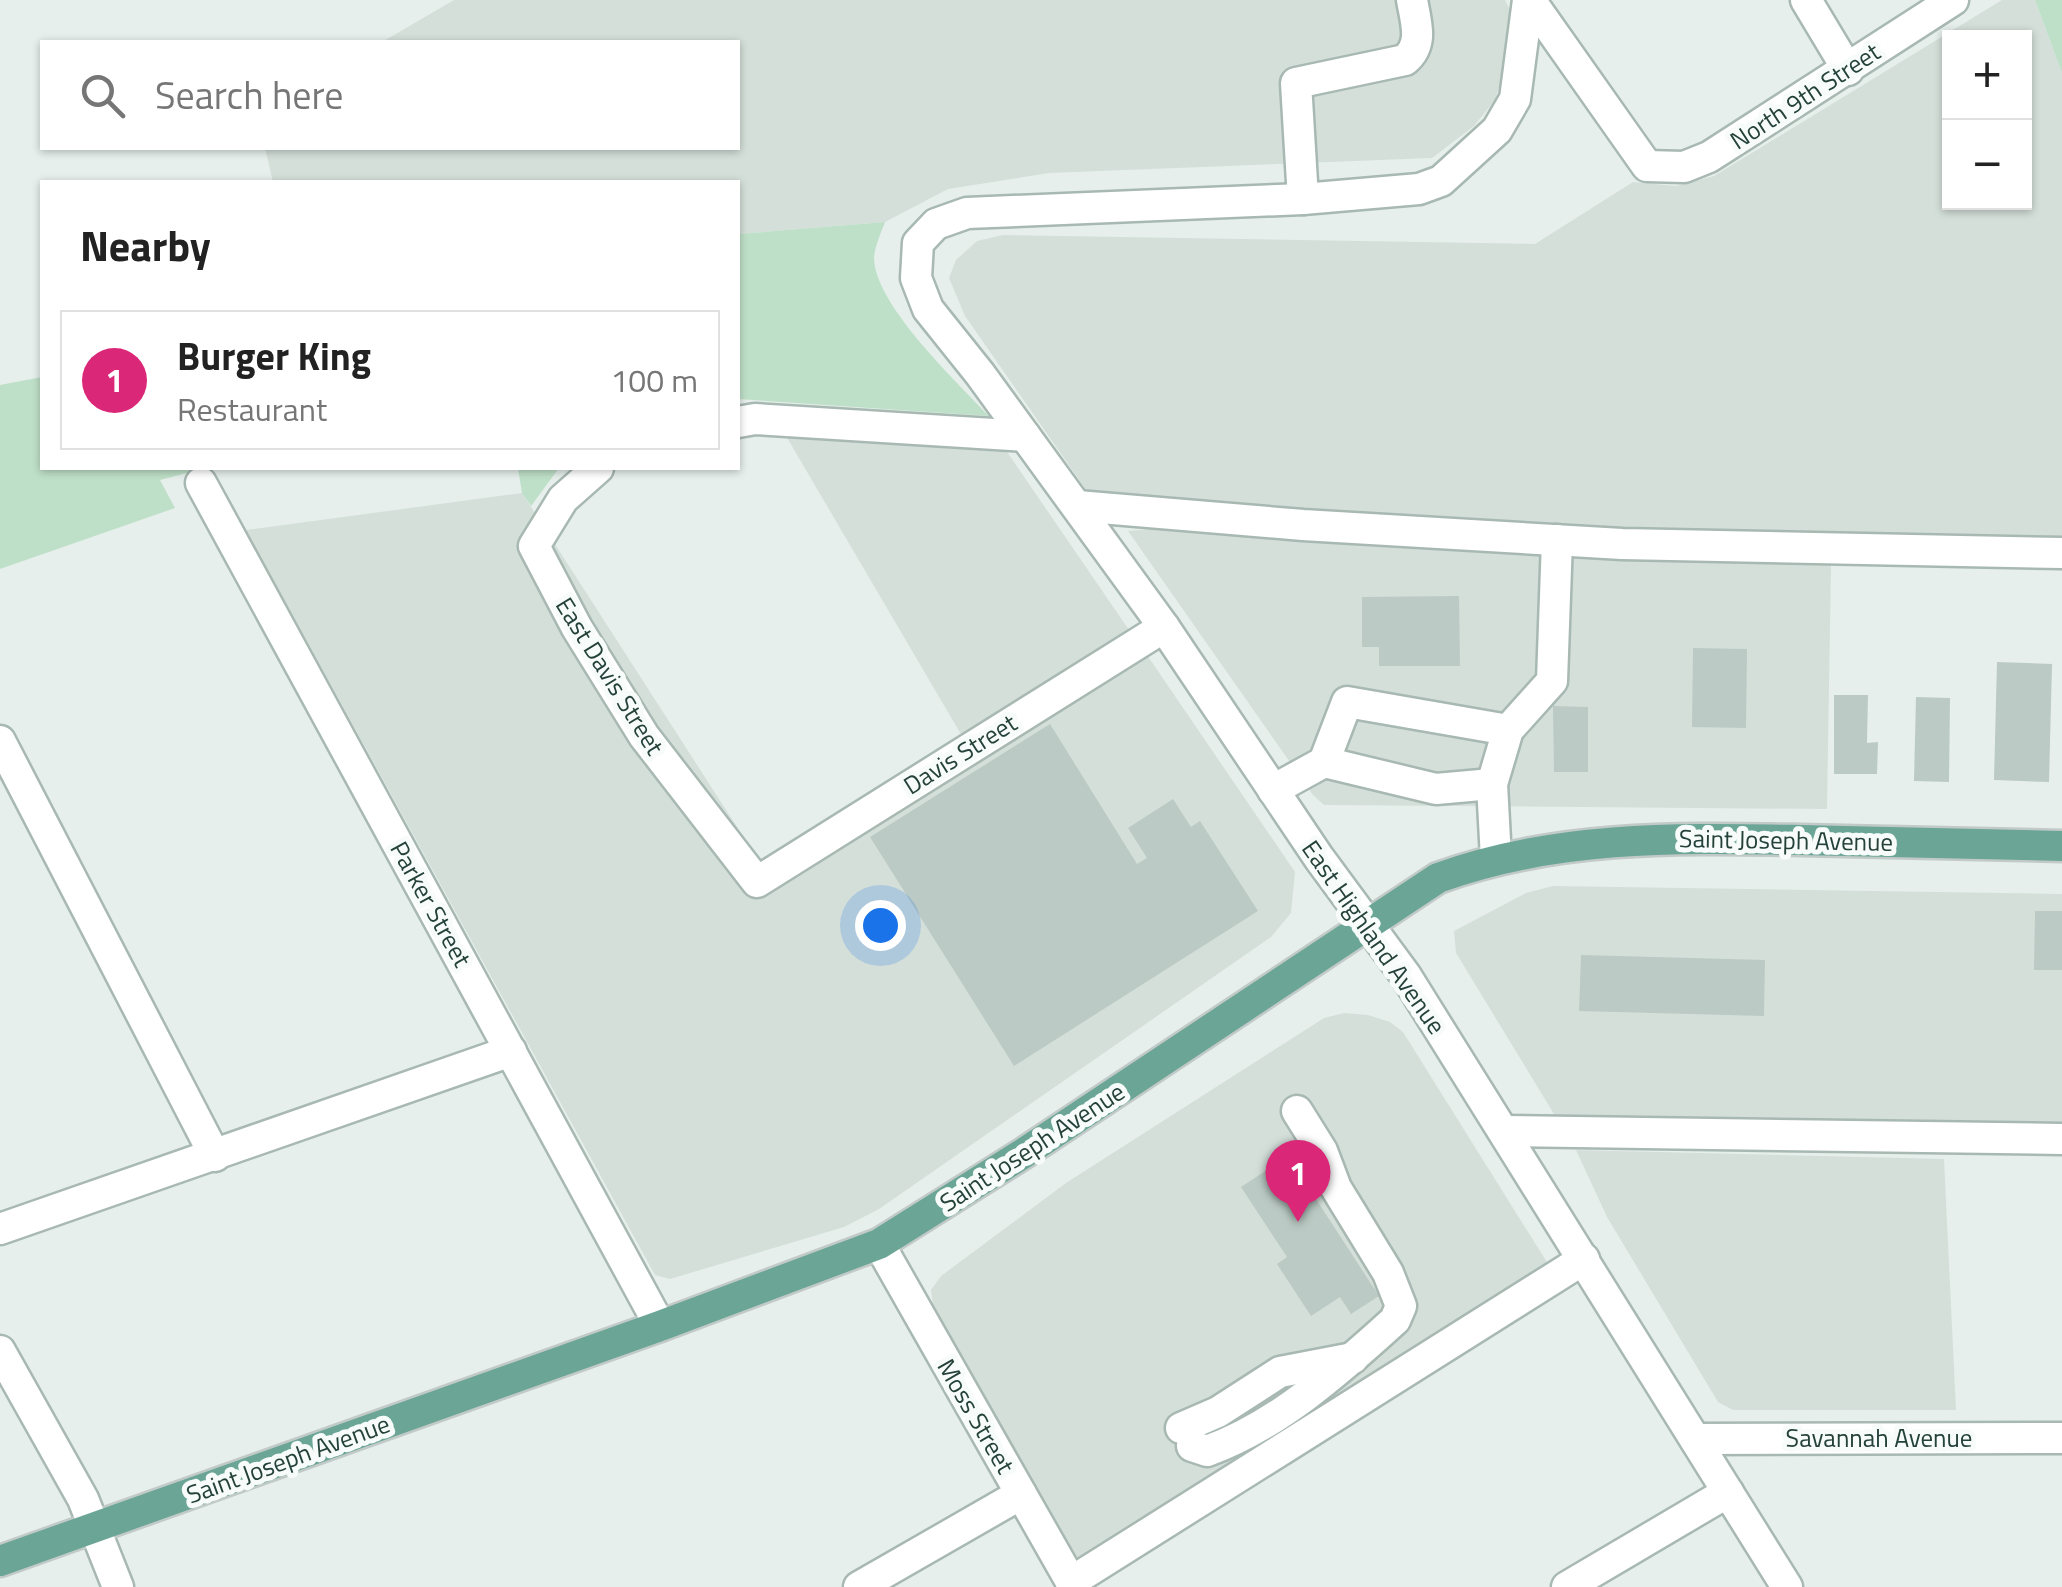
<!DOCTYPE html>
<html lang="en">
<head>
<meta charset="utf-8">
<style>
  body { margin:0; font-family:"Titillium Web",sans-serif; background:#f2f2f2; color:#222 }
  .controls { position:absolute; right:30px; top:30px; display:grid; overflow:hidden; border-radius:0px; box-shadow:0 2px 8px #0004 }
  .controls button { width:90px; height:90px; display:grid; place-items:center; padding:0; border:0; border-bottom:2px solid #e0e0e0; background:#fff; color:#222; font:50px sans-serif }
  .you { position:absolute; left:880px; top:925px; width:35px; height:35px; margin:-25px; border:8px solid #fff; border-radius:50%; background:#1a73e8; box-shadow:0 0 0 15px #1a73e833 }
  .badge { display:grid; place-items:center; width:65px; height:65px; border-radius:50%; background:#db2777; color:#fff; font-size:32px; font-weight:700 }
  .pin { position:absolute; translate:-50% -82px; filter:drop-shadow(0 2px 5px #0008) }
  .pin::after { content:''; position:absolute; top:52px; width:35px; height:30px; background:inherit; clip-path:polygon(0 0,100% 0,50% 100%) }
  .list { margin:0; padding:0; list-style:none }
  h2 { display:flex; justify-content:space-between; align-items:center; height:130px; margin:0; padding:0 40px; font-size:42px }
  h2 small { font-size:32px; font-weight:400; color:#767676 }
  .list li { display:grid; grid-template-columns:65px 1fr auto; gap:30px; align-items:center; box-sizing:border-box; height:140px; margin:0 20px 20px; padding:0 20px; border:2px solid #e0e0e0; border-radius:0px }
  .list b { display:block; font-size:38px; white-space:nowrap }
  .list p { margin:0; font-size:32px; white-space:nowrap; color:#767676 }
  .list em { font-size:32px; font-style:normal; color:#767676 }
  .icon { flex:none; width:55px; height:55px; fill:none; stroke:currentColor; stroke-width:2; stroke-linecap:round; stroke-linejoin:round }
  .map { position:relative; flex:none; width:2062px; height:1587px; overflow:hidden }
  .search { position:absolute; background:#fff; box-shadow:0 2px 8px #0004; left:40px; top:40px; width:700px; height:110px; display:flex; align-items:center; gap:25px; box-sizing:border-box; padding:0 35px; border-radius:0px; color:#767676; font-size:38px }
  .panel { position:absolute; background:#fff; box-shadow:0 2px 8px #0004; left:40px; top:180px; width:700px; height:290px; border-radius:0px }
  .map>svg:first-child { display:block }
  .built { fill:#d4dfda; fill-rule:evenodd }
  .green { fill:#bfe0c8 }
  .building { fill:#bbcac4 }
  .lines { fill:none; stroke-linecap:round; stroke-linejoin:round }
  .minor-casing { stroke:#a8b8b2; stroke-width:35 }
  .major-casing { stroke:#c2cac8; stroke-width:35 }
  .minor { stroke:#fff; stroke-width:30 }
  .major { stroke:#6aa596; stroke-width:30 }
  .labels { text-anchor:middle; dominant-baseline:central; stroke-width:10; stroke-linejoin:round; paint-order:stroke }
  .street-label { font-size:25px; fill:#24423a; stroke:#f7fbf9 }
</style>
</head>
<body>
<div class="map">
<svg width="2062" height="1587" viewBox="0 0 2062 1587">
  <rect width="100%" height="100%" fill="#e6efeb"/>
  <!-- built -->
  <g class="built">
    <polygon points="454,0 1505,0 1511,12 1504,72 1495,100 1474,126 1432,158 1049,173 948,189 885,222 738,234 738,182 273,182 265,148 738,148 738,42 382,42"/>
    <path d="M 2002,0 L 2035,0 L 2062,73 L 2062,571 L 2058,538 L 1549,528 L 1337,517 L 1087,491 L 965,316 L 949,278 L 956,260 L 977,241 L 1003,235 L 1535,244 L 1633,182 L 1676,186 L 1714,176 ZM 1950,38 L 2024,38 L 2024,202 L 1950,202 Z"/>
    <polygon points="786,436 1003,446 1129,630 962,736"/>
    <polygon points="522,493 775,886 1147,655 1295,872 1291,913 1271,937 879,1209 844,1227 670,1279 655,1275 246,530"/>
    <polygon points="1152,529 1831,565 1827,809 1324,805 1313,795 1128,531"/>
    <polygon points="1553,886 2062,894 2062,1127 1557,1119 1456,953 1454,931 1526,893"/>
    <polygon points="1344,1013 1368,1015 1390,1022 1403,1032 1550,1267 1074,1563 933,1305 931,1290 941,1276 1066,1183 1324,1018"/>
    <polygon points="1576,1150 1944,1159 1956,1410 1733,1410 1718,1402 1607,1217"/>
  </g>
  <!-- green -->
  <g class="green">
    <polygon points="2035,0 2062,0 2062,73"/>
    <path d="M 885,222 C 881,233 874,248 874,259 C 876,306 957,382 989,416 L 738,399 L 738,234 Z"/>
    <polygon points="42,377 42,468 206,468 160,480 175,508 0,569 0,385"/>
    <polygon points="518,468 559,468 531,506 522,493"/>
  </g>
  <!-- building -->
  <g class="building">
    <polygon points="1459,596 1460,666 1379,666 1379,647 1362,647 1362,597"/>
    <polygon points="1693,648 1747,649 1746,728 1692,727"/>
    <polygon points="1997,662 2052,664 2049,782 1994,780"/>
    <polygon points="1834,695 1868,695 1867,743 1878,742 1877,774 1834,774"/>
    <polygon points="1916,697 1950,698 1949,782 1914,781"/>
    <polygon points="1553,706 1588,707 1588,772 1554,772"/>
    <polygon points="1050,724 1137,864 1147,858 1128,828 1173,799 1191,827 1200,821 1258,911 1014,1066 870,837"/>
    <polygon points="2035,911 2062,911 2062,970 2034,970"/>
    <polygon points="1581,955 1765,960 1764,1016 1579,1011"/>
    <polygon points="1288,1156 1379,1296 1351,1314 1340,1297 1311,1316 1277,1264 1287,1257 1241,1187"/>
  </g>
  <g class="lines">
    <defs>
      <g id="minor">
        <polyline points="1528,0 1515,99 1497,130 1441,181 1419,189 1303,199 967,213 936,224 918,243 916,278 928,309 980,374 1164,627 1319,858 1406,976 1787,1587"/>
        <polyline points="1530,0 1647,166 1684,167 1709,157 1953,0"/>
        <polyline points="1806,0 1848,70"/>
        <path d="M 1303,199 L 1296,83 L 1405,60 C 1424,44 1416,23 1412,0"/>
        <polyline points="738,422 755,419 1025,436"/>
        <polyline points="598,468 563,499 534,546 577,628 644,736 757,882 1164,627"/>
        <polyline points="201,483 660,1326"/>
        <polyline points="1077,506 1303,525 1622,544 2062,553"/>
        <polyline points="0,741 215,1156"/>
        <polyline points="1324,762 1436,789 1492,784"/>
        <polyline points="1273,790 1324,762 1347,702 1508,730"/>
        <polyline points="1496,859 1492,784 1508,730 1552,681 1557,540"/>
        <polyline points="1504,1131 2062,1139"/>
        <polyline points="0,1229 511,1051"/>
        <polyline points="879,1244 1074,1587"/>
        <polyline points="0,1351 83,1499 118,1587"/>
        <polyline points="1181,1428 1218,1412 1280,1372 1353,1358"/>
        <polyline points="1695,1439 2062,1438"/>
        <path d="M 1192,1446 L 1207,1451 C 1277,1426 1340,1370 1395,1320 L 1401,1306 L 1388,1273 L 1336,1188 L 1322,1151 L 1297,1111"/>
        <polyline points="1071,1582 1584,1259"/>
        <polyline points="859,1587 1021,1494"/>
        <polyline points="1567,1587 1728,1492"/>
      </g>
      <path id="major" d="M 0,1561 L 660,1326 L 879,1244 L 1024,1153 L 1438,878 C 1556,835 1678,838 1801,840 C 1888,842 1975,844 2062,846"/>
    </defs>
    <!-- minor casing -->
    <use href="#minor" class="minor-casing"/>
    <!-- major casing -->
    <use href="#major" class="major-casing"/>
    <!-- minor -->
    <use href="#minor" class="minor"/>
    <!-- major -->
    <use href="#major" class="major"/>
  </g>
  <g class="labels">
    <!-- street labels -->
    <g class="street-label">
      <text transform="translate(1805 96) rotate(-33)">North 9th Street</text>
      <text transform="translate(610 676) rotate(58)">East Davis Street</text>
      <text transform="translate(960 754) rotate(-32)">Davis Street</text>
      <text transform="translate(1786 840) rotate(1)">Saint Joseph Avenue</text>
      <text transform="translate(431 904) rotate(61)">Parker Street</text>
      <text transform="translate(1374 937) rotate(55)">East Highland Avenue</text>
      <text transform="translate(1032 1147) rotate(-33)">Saint Joseph Avenue</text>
      <text transform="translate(976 1416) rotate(60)">Moss Street</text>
      <text x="1879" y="1438">Savannah Avenue</text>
      <text transform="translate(288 1459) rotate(-20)">Saint Joseph Avenue</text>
    </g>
  </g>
</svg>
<div class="controls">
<button>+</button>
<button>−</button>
</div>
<div class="you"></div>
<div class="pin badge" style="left:1298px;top:1222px">1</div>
<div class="search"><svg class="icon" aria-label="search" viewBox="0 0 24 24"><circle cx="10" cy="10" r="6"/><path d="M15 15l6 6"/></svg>Search here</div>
<section class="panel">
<h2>Nearby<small></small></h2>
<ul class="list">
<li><span class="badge">1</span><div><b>Burger King</b><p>Restaurant</p></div><em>100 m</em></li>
</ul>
</section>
</div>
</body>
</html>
